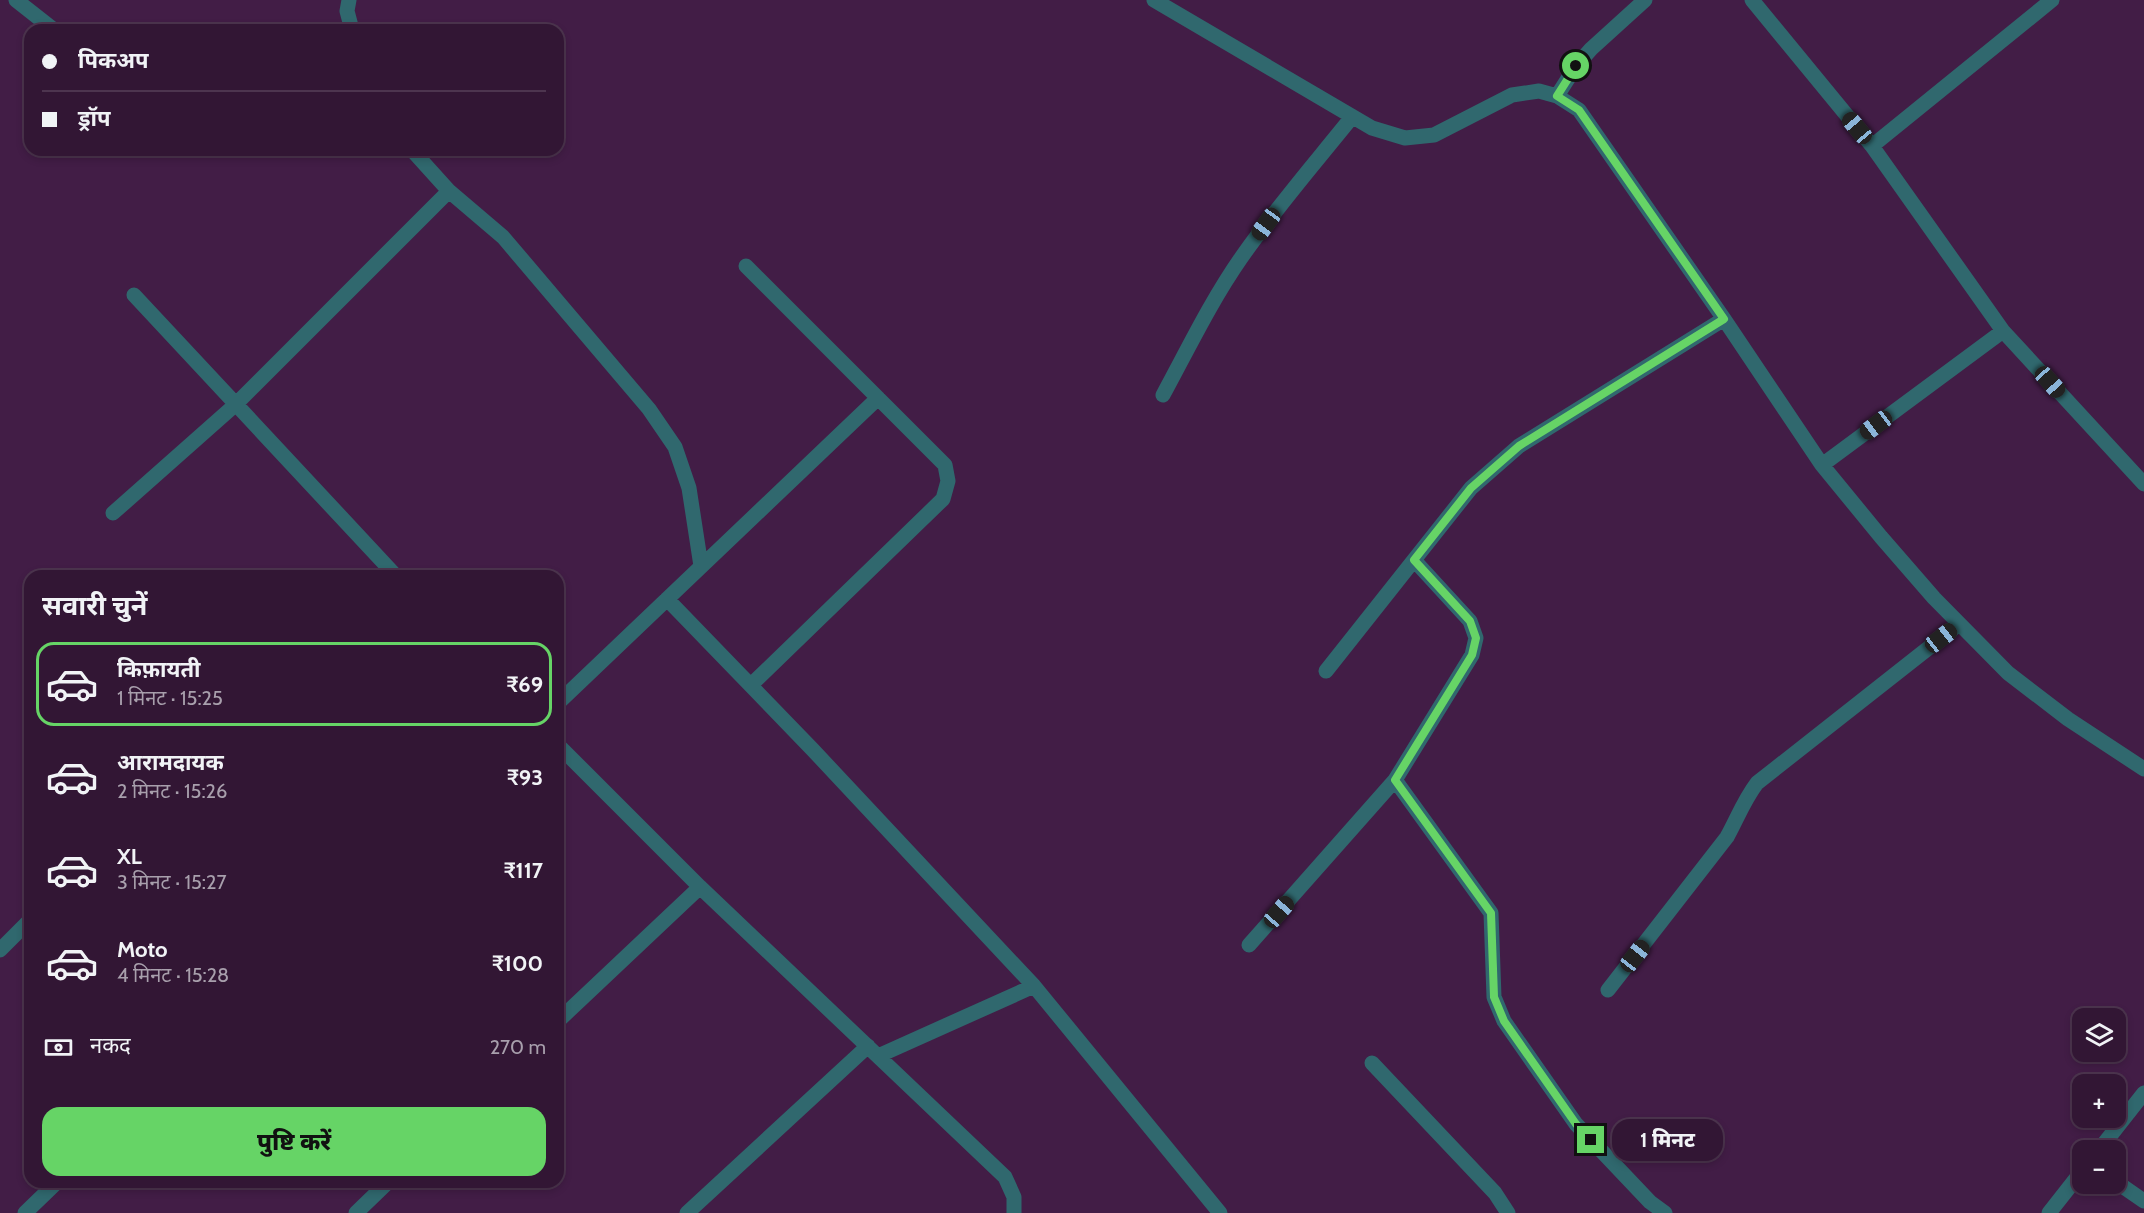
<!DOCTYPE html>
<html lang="hi">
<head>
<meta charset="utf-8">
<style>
  body { margin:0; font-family:Cabin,"Noto Sans Devanagari",sans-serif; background:#3a1f3c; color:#f1f3f6; height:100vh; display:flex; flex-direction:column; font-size:22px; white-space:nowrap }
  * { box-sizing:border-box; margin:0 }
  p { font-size:20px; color:#a89fac }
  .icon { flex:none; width:33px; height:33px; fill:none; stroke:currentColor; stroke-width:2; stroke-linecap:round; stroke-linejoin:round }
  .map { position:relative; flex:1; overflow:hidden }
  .details { position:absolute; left:24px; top:570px; width:540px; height:618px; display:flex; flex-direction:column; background:#321634; border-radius:18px; box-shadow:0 3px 9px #0003,0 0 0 2px #4d354f }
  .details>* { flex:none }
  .guide { position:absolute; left:24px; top:24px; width:540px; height:132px; border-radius:18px; box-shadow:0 3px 9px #0003,0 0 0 2px #4d354f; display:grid; align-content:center; height:132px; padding:0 18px; background:#321634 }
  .controls { position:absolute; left:2072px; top:1008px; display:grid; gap:12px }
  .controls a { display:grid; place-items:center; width:54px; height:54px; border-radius:12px; background:#321634; box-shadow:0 3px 9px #0003,0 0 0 2px #4d354f; font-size:30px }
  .end { position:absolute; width:27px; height:27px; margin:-14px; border:8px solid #66d466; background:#111; box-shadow:0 0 0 3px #111 }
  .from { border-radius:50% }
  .bubble { position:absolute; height:42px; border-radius:18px; background:#321634; box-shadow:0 3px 9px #0003,0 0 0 2px #4d354f; font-size:20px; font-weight:800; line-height:42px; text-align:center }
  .car { position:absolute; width:18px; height:36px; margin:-18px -9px; border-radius:8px; box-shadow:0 0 4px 2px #0007; background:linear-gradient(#222 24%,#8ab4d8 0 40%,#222 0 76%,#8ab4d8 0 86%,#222 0) }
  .guide b { display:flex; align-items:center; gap:21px; height:57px; font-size:22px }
  .guide b+b { border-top:2px solid #4d354f }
  .guide i { width:15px; height:15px; background:#f1f3f6 }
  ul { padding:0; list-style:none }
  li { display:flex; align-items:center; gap:18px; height:84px; margin:0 12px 9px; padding:0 6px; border:3px solid transparent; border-radius:18px }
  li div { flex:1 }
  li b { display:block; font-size:22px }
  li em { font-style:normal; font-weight:800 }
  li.active { border-color:#66d466 }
  li>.icon { width:54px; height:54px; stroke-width:1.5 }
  h2 { padding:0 18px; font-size:27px; line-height:72px }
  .pay { display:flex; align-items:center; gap:15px; height:66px; padding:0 18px; font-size:22px }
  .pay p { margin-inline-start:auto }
  .action { display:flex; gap:12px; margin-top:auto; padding:12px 18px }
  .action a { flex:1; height:69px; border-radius:18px; background:#66d466; color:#111; font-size:24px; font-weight:800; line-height:69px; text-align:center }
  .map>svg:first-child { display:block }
</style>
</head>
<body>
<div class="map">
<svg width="2144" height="1213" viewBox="0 0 2144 1213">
  <rect width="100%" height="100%" fill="#421d46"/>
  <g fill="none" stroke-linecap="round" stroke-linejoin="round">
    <!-- minor -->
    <path stroke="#30686e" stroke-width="15" d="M16 0 54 30
      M349 0 347 11 352 30
      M1154 0 1372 128 1405 138 1434 135 1512 95 1539 91 1557 96 1579 110 1724 319 1822 465 1881 537 1934 598 2008 673 2068 719 2144 769
      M1752 0 1872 146 2003 331 2144 484
      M1557 96 1576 66 1591 49 1645 0
      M1872 146 2052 0
      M412 150 449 191 503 237 649 409 675 447 689 488 701 566
      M746 266 945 465 948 481 943 499 751 685
      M134 295 396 576
      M1163 395C1188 349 1211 301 1241 258 1275 209 1315 163 1352 117
      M1822 465 2003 331
      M113 513 235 405 449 191
      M667 599 813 750 1034 986 1220 1213
      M1326 671 1471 488 1519 446 1724 319
      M558 703 878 398
      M558 745 700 887 1005 1177 1014 1197V1213
      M1395 780 1491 913 1494 997 1504 1021 1576 1124 1650 1202 1665 1213
      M1249 945 1395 780 1472 655 1476 638 1470 621 1414 560
      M0 950 30 920
      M1608 990 1727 837C1737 819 1744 800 1757 783L1959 624
      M558 1021 700 887
      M878 1056 1034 986
      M1372 1063 1495 1193 1508 1213
      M2099 1150 2144 1093
      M2115 1181 2144 1201
      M25 1213 57 1182
      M356 1213 388 1182
      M687 1213 868 1046
      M2049 1213 2082 1171"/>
  </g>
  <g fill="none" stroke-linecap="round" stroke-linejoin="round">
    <!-- route -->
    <path stroke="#66d466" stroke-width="8" d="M1576 66 1557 96 1579 110 1724 319 1519 446 1471 488 1414 560 1470 621 1476 638 1472 655 1395 780 1491 913 1494 997 1504 1021 1576 1124 1591 1140"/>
  </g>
</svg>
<div class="controls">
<a><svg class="icon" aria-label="layers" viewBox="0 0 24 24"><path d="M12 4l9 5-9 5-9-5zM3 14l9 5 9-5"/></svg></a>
<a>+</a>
<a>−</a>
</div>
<i class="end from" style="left:1576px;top:66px"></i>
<i class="end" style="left:1591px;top:1140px"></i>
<div class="bubble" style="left:1612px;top:1119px;width:111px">1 मिनट</div>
<i class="car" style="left:1857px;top:128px;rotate:320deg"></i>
<i class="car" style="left:1266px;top:224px;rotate:216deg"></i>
<i class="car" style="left:2050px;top:382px;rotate:138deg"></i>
<i class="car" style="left:1876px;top:425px;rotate:233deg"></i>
<i class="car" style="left:1941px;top:638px;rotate:52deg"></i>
<i class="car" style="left:1279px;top:912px;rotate:41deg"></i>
<i class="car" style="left:1635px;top:956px;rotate:38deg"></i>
<div class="guide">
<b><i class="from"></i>पिकअप</b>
<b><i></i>ड्रॉप</b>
</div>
<section class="details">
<h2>सवारी चुनें</h2>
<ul>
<li class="active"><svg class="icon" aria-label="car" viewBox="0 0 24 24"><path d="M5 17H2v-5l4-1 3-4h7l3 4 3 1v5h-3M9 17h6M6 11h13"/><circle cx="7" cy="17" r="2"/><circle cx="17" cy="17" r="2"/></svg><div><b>किफ़ायती</b><p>1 मिनट · 15:25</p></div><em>₹69</em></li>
<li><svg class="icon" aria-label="car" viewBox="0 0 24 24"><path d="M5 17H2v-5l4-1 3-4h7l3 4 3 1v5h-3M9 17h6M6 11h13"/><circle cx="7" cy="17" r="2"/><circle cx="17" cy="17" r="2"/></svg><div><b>आरामदायक</b><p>2 मिनट · 15:26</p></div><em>₹93</em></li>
<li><svg class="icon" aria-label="car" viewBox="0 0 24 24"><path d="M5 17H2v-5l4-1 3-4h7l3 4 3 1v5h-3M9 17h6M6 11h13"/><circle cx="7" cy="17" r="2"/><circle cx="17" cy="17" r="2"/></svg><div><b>XL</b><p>3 मिनट · 15:27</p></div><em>₹117</em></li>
<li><svg class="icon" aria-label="car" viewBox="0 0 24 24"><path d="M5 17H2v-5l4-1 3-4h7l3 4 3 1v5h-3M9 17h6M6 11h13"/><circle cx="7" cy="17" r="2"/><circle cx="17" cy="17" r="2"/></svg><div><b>Moto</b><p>4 मिनट · 15:28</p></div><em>₹100</em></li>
</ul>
<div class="pay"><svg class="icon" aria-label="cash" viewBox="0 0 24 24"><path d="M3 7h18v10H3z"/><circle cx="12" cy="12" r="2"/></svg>नकद<p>270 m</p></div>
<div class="action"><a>पुष्टि करें</a></div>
</section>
</div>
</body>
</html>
